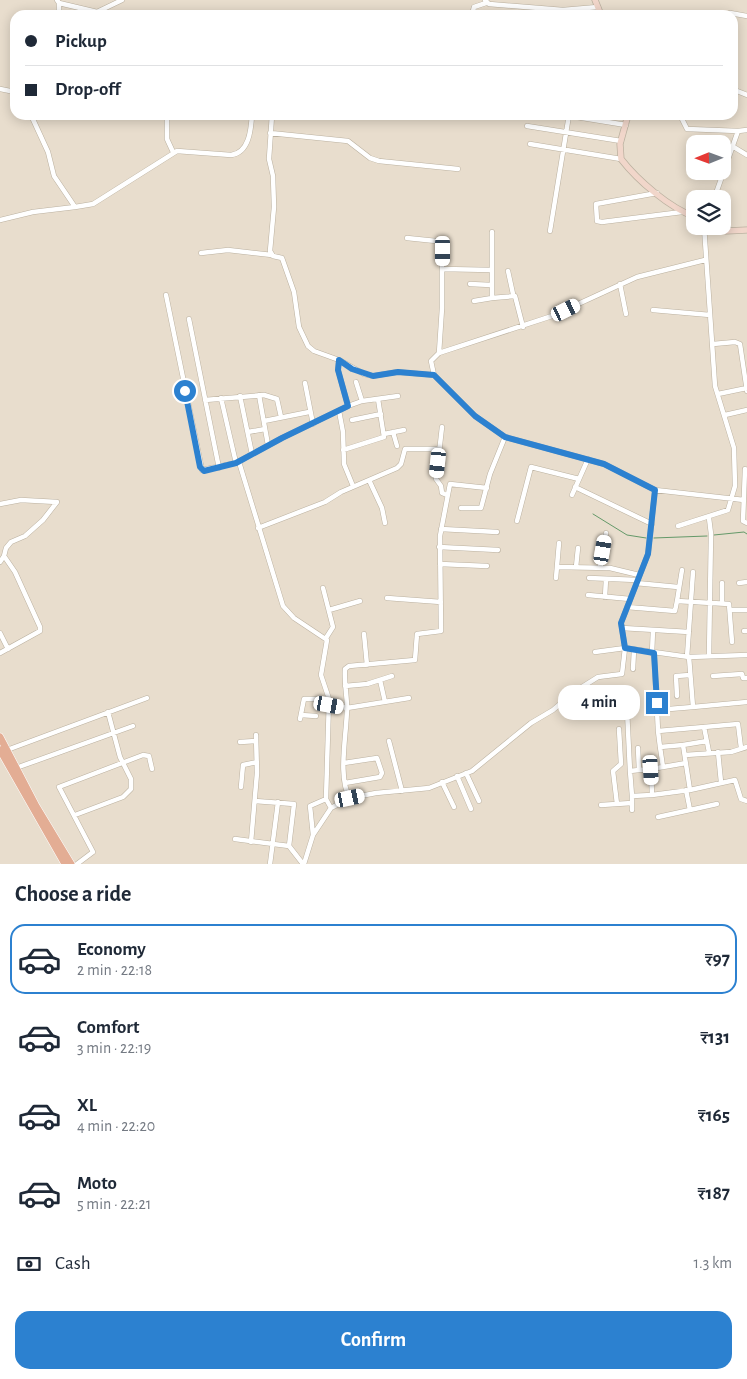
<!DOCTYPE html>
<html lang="en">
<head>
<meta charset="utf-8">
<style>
  body { margin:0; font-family:"Alegreya Sans",sans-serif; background:#f6f6f7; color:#1f2937; height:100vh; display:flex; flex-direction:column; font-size:19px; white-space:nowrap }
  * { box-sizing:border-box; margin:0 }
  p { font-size:16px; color:#747a83 }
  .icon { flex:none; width:28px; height:28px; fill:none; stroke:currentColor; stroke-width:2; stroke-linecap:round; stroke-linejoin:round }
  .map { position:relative; height:864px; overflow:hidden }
  .panel { display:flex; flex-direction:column; background:#fff; flex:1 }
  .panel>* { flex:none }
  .top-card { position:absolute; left:10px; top:10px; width:728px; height:110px; border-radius:15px; box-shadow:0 2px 12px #0003; display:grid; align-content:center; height:110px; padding:0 15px; background:#fff }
  .needle { width:32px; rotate:269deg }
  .buttons { position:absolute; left:686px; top:135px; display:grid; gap:10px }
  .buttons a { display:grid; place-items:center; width:45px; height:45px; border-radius:10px; background:#fff; box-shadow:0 2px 12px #0003; font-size:25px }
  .end { position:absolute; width:22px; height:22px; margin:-11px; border:6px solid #2c81d0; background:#fff; box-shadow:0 0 0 2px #fff }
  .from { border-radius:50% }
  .bubble { position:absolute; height:35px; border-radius:15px; background:#fff; box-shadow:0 2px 12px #0003; font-size:16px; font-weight:600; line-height:35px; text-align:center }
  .car { position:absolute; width:15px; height:30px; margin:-15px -8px; border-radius:6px; box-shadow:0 0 4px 1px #0007; background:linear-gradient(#fff 24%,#345 0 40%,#fff 0 76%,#345 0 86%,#fff 0) }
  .top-card b { display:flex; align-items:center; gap:18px; height:48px; font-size:19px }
  .top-card b+b { border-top:1px solid #e0e1e3 }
  .top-card i { width:12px; height:12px; background:#1f2937 }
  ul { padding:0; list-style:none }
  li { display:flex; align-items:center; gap:15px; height:70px; margin:0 10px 8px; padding:0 5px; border:2px solid transparent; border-radius:15px }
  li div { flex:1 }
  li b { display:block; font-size:19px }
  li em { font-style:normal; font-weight:600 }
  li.current { border-color:#2c81d0 }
  li>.icon { width:45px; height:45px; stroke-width:1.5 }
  h2 { padding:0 15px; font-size:22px; line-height:60px }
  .pay { display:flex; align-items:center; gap:12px; height:55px; padding:0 15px; font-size:19px }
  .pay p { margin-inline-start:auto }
  .cta { display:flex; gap:10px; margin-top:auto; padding:10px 15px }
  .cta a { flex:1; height:58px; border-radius:15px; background:#2c81d0; color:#fff; font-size:20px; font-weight:600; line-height:58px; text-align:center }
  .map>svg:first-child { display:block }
</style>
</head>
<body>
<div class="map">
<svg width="747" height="864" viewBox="0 0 747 864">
  <rect width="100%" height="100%" fill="#e8ddcd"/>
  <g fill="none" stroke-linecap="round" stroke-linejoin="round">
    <!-- stream -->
    <path stroke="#649969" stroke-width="1" d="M593 514 627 535 646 538
      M714 535 744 532 747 534
      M654 538 707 536"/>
    <defs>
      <path id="street" d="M57 0 59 3V15
        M485 0 489 4 563 10 598 7
        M59 3 97 12 122 0
        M730 13 747 16
        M472 15 474 7 486 3
        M0 89 15 92
        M732 89 747 95
        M31 115 48 152 54 176 75 207 93 204 177 151 231 155C249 153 251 130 252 115
        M167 115V139L173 152
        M272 115 269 159 273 176 274 207 270 251 273 256 282 258 294 292 299 327 308 346 314 351 339 360 364 374 373 376 397 372 434 375 475 416 505 437 604 464 655 490 744 500
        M564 115 626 125
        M680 115 687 129 738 131
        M527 126 621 141
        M270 133 348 141 370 158 379 161 458 169
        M530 144 621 159
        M732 146 747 155
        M657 193 596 204 597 221 602 222 682 212
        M714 199 738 131 747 130
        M0 220 33 212 75 207
        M550 231 569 115
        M492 232V298L515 296 523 327
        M407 238 436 241 442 246V308L439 353
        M201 253 228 250 272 255
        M443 269 491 270
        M508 271 513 294
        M470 284 491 285
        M620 284 626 314
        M166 295 202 470 236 463 282 438 348 406 338 370 339 360
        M474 301 492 298
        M653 310 710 315
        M189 319 219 468
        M713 344 735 342 740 344 747 391
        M434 375 431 361 439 353 552 316 637 277 705 260
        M356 382 362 401
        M305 383 313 424
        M718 394 747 388
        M259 395 268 445
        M240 396 252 454
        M221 398 236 463
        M205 400 264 395 277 399 281 417
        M348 406 362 401 398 396
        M339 411 343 432 344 464 353 486
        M725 415 747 410
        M352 420 381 414
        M264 421 309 412
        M442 427 436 479 441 486 442 493 447 495
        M248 432 265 429
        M393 432 397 446
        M384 434 404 430
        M343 450 384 437 378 399
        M239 462 283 606 294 618 327 640 321 675 329 699 326 799 331 808
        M745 469 743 521 747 523
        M369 480 382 508 385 523
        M575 487 652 524
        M572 495 588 459
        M0 504 21 500 57 502 43 520 25 536 11 542 6 548 4 556
        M461 508H481L490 474 505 437
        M517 521 531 467 579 479
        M678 526 728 510 735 486 734 448 715 386 704 226
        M258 528 325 502 341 492 397 468 401 464 405 449H439
        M441 529 497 532
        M439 547 498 550
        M0 562 4 556 15 572 40 627V631L0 653
        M440 564 487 566
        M557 567 610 568 639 575
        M576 567 578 548
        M600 567 606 533
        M556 578 559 543
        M589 578 637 580
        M636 583 678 587
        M739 583 747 582
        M323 588 333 627 326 638
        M588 595 630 599
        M605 597 606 579
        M387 598 441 602
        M677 601 682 570
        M722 603V583
        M627 607 675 611 677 601 729 604 732 642
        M329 610 360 601
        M731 610H747
        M622 628 689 632
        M744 631H747
        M0 633 8 649
        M364 634 367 665
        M595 652 625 648 621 623 648 554 655 490
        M652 653 653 630
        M654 653 657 710 693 707
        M709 656 711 534 709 518
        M687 657 693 572
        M689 657 693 707 747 702
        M633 669 634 650
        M713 676 742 674 743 678H747
        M380 680 385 702
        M345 686 367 684 392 676
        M677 696 676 676 690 675
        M329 705 347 708 409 698
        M627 710 630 771
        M657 710 658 731
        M301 715 316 716
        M300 719 304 699H329
        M389 741 402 791
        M707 741 683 745 690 790 735 780 741 799 747 801
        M240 742 256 741
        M683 745 660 747 663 767 686 763
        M660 747 658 731 704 727
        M638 748 639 770 651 769
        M7 750 147 698
        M709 752 704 727 738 724 741 748
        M718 752 721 782
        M685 755 731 752 747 747
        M344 763 377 758 382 773 380 777 345 783
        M663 767 651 769 652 795 690 790
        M16 768 133 726
        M466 773 479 801
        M457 776 471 809
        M442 782 454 807
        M241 787 243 765 257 762
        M686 790 690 810 717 804
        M632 796 630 771 639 770
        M350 798C337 778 347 733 347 708 347 695 344 682 345 669L349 666 415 660 417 634 441 631 440 536 450 484 487 488
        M255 801 294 804 289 846
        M617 804 613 771 621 764 619 729
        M601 805 632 803
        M632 810V796L652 795
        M75 815 123 797 131 789V779L120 757 108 712
        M658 817 690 810
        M313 835 310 806 326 799
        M235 839 289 846 303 864
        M251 842 257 773 256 735
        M77 864 93 852 59 787 143 755 149 756 152 769
        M270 864 278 802
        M304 864 313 835 331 808 350 798 376 793 429 788 472 771 531 723 553 710 574 692 598 677 622 674 625 648 689 657 747 655"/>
      <path id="secondary" d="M595 0 601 15
        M628 115 620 144 621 159C638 181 670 208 695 217
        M715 226 726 231 747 230"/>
      <path id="primary" d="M0 737 36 806 71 864
        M0 750 65 864"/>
    </defs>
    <!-- street casing -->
    <use href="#street" stroke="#bbb1a0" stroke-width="5.5"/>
    <!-- secondary casing -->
    <use href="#secondary" stroke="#bbb1a0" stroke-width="7"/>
    <!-- primary casing -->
    <use href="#primary" stroke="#fff" stroke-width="8"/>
    <!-- street -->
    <use href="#street" stroke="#fff" stroke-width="4.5"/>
    <!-- secondary -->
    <use href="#secondary" stroke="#f1d6ca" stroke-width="5.5"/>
    <!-- primary -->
    <use href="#primary" stroke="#e3ad94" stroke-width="7"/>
  </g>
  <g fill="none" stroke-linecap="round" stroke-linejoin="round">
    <!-- route -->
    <path stroke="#2c81d0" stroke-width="6" d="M185 391 200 467 204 471 236 463 282 438 348 406 338 370 339 360 352 369 373 376 398 372 434 375 475 416 505 437 604 464 655 490 648 554 621 623 625 648 654 653 657 703"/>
  </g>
</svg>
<div class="buttons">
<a><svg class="needle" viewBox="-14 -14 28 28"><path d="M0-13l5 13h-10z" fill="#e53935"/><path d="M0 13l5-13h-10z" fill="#747a83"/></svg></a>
<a><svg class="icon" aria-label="layers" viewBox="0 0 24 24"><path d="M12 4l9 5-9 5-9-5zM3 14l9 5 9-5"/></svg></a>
</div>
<i class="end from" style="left:185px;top:391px"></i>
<i class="end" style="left:657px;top:703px"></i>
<div class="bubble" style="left:558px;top:685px;width:82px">4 min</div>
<i class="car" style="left:443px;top:251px;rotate:180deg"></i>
<i class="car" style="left:566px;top:310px;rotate:64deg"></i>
<i class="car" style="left:438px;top:463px;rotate:186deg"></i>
<i class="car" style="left:603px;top:550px;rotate:10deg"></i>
<i class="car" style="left:329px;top:705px;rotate:100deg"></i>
<i class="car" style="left:651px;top:770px;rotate:176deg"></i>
<i class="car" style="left:350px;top:798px;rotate:78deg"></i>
<div class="top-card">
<b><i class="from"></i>Pickup</b>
<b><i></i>Drop-off</b>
</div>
</div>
<section class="panel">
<h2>Choose a ride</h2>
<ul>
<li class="current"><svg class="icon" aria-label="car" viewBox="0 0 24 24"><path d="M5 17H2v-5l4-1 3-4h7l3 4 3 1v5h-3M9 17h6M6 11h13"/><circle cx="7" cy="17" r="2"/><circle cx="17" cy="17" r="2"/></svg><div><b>Economy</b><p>2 min · 22:18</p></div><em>₹97</em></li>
<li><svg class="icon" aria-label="car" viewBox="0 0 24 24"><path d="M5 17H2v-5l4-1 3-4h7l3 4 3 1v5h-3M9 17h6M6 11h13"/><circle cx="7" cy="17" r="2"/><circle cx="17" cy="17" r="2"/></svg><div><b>Comfort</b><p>3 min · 22:19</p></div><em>₹131</em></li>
<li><svg class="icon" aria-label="car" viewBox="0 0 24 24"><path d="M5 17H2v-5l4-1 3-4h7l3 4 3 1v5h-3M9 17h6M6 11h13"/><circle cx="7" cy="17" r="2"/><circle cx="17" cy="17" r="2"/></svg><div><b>XL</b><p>4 min · 22:20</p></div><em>₹165</em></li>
<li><svg class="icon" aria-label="car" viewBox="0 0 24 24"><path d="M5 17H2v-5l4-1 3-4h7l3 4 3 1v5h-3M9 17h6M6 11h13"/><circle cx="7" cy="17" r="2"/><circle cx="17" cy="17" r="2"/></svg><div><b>Moto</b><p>5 min · 22:21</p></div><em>₹187</em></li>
</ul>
<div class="pay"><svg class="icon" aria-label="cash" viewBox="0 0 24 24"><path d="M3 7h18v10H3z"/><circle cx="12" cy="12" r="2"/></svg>Cash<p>1.3 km</p></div>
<div class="cta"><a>Confirm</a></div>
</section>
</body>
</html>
